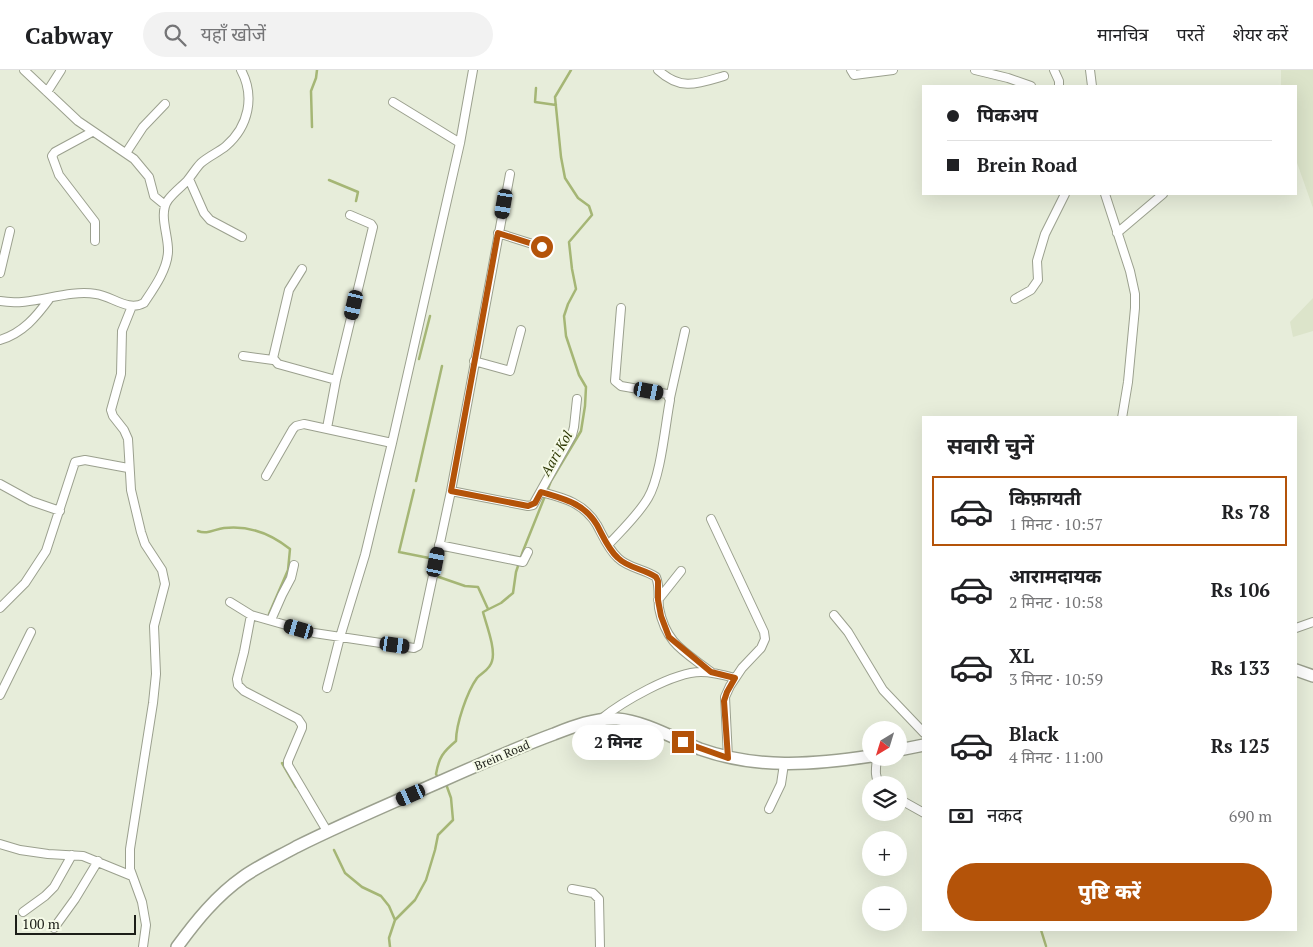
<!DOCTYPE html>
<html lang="hi">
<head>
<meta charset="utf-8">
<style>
  body { margin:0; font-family:"PT Serif","Noto Sans Devanagari",serif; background:#f2f2f2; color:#202124; height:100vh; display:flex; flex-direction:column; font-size:19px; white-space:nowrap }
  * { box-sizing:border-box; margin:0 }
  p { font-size:16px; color:#757577 }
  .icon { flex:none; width:28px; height:28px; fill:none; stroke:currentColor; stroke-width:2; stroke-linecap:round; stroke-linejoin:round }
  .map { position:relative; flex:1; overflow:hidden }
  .side { position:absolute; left:922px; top:346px; width:375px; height:515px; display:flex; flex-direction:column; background:#fff; border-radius:0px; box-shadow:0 5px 20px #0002 }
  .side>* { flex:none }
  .hud { position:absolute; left:922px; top:15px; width:375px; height:110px; border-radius:0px; box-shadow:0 5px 20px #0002; display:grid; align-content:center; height:110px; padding:0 25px; background:#fff }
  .needle { width:32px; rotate:218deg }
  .buttons { position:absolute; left:862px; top:651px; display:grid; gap:10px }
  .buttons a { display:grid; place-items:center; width:45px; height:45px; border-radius:50%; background:#fff; box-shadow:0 5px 20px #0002; font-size:25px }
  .scale { position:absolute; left:15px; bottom:12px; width:121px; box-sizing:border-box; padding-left:5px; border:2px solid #1c1e18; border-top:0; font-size:14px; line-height:18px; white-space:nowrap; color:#1c1e18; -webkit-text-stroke:4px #f5fae7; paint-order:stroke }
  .end { position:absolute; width:22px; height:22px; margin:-11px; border:6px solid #b45309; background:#fff; box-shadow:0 0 0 2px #fff }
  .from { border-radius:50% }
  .bubble { position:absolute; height:35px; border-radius:18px; background:#fff; box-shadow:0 5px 20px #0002; font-size:16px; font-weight:800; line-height:35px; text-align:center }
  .car { position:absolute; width:15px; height:30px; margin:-15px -8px; border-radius:6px; box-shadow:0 0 4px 1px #0007; background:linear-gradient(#222 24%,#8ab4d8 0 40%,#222 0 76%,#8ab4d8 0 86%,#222 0) }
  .hud b { display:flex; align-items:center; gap:18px; height:48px; font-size:19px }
  .hud b+b { border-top:1px solid #e0e0e0 }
  .hud i { width:12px; height:12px; background:#202124 }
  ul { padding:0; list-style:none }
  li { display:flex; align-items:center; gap:15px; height:70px; margin:0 10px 8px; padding:0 15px; border:2px solid transparent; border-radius:0px }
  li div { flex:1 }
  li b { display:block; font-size:19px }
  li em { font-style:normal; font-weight:800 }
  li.on { border-color:#b45309 }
  li>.icon { width:45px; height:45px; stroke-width:1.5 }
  h2 { padding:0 25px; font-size:22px; line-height:60px }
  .pay { display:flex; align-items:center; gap:12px; height:55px; padding:0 25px; font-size:19px }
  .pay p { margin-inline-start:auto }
  .action { display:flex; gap:10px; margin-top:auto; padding:10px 25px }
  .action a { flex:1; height:58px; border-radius:30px; background:#b45309; color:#fff; font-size:20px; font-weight:800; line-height:58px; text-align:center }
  header { display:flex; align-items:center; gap:30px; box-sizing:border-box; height:70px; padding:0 25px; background:#fff; border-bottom:1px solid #e0e0e0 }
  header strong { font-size:24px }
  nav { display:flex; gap:28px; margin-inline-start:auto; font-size:18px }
  .search { width:350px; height:45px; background:#f2f2f2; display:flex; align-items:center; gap:12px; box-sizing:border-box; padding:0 18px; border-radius:28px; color:#757577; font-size:19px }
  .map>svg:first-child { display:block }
</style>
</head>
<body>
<header>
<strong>Cabway</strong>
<div class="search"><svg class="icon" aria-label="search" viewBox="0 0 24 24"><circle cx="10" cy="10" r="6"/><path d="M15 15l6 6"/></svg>यहाँ खोजें</div>
<nav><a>मानचित्र</a><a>परतें</a><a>शेयर करें</a></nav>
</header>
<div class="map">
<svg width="1313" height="877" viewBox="0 0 1313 877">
  <rect width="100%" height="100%" fill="#e7edda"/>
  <!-- built -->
  <path fill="#dce4ca" d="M1281 0H1313V138L1296 90V16H1281Z
    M1313 228V261L1293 267 1290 252Z"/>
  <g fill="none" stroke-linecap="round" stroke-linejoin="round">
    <!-- stream -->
    <path stroke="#a5b675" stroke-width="2.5" d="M536 18 535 32 556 35
      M312 57 311 21 316 8 317 0
      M329 110 358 122 356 131
      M419 289 430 246
      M416 411 442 296
      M414 420 399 482 434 489
      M198 461C207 465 215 459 224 458 249 455 271 464 290 479L288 500 269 544
      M436 506 465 516 478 517 488 539
      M282 693 296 717
      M437 706 436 704C439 687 443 682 456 671 456 654 467 622 477 608 482 602 490 600 492 591 496 579 486 554 483 542L501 533 513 523 516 502 523 481 551 411 581 361 585 336 586 317 579 305 566 266 564 246 568 234 576 219 572 199 569 172 592 145 589 136 578 128 565 108 561 87 555 27 571 0
      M334 780 345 803 362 817 381 826 389 836 395 850
      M1041 860 1046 876
      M390 877 389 868 395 850 415 830 426 810 435 780 438 765 453 750 451 728 446 714"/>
    <defs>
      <path id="street" d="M24 0 78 51 134 89 149 107 154 126 165 135
        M658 0C681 21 697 14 724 6
        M851 0 854 5 893 0
        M975 0 1008 8 1031 16
        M1054 0 1059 11V16
        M1090 0 1092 16
        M47 22 61 0
        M393 32 460 73
        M92 62 55 82 52 86 59 105 95 152V171
        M126 83 143 57 165 34
        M189 109 204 143 210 150 242 167
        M1105 124 1130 201 1135 224V238L1128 312 1122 348
        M498 163 542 177
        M1117 163 1163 124
        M302 199 289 220 273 288 278 294 336 310
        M0 203 10 161
        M1015 229 1031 220 1038 210 1037 191 1045 164 1065 124
        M0 231C32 237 64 219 96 224 112 226 128 242 144 233 154 218 167 200 168 182 169 166 158 144 168 130 173 123 181 117 187 111 192 105 196 98 201 93 209 86 219 82 226 76 249 56 255 26 241 0
        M132 236 122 261 121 304 111 340 113 346 124 360 128 369 131 420 141 462 145 474 162 500 165 514 154 556 156 604 153 633 130 779V799L142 832 146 855 143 877
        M0 270C23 263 36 247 50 228
        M243 286 273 290
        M474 291 510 301 521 260
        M670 328 685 261
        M327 358 336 310 373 157 371 154 350 145
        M266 406 293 359 296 356 304 354 392 373
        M0 414 31 431 60 441
        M451 421 528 436 533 435 572 365 574 357 577 329
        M541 422C564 428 584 433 597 455 603 466 608 479 618 488 628 498 644 499 656 507 660 516 658 528 659 538 666 574 684 581 711 602
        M711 449 764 562 765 569 761 578 742 598 730 616 725 627 728 688
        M439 475 523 492 528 482
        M608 475C622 460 638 445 648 428 661 406 665 356 670 330L667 324 621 316 615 311 621 238
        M658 530 681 501
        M230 532 251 545 314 563 414 578 418 576 451 421 510 104
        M0 538 25 513 46 481 75 392 85 390 128 398
        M251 545 244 582 237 609 238 615 244 621 298 649 302 655V658L288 691V695L327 761
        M834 545 848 562 883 620 924 663
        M271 550 282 525 291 508 294 495
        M1296 558 1313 552
        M327 618 340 567 365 485 392 373 460 73 473 0
        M0 625 31 562
        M601 649C622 632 673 602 701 602 713 602 724 605 735 608
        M877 688C876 698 874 706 880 715
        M899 729 924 743
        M769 739 781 714 784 694
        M0 774 20 780 48 784 83 786 132 806
        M572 819 593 823 599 829 600 877
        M23 842 45 826 54 817 72 785
        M54 858 75 829 98 791"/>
      <path id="secondary" d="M1296 600 1313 606
        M899 680 924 675
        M177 877C196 851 216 826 243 807 260 795 278 787 296 777 344 753 394 732 444 710 480 694 516 678 554 664 574 656 595 648 617 649 644 651 675 669 700 679 756 699 813 695 871 686"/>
    </defs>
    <!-- street casing -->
    <use href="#street" stroke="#9ba08e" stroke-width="10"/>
    <!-- secondary casing -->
    <use href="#secondary" stroke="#9ba08e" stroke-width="14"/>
    <!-- street -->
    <use href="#street" stroke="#fff" stroke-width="8"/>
    <!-- secondary -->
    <use href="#secondary" stroke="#fff" stroke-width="11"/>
  </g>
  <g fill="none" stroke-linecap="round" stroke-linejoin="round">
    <!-- route -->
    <path stroke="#b45309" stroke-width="6" d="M542 177 498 163 451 421 528 436 535 433 541 422C564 429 584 433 597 455 603 466 608 479 618 488 628 498 644 499 656 507L658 511V530L661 546 669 567 711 602 735 608 727 622 724 631 728 688 683 672"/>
  </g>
  <g text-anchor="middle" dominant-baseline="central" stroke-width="4" stroke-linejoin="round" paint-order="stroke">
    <!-- street labels -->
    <g font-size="12" fill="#1c1e18" stroke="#f5fae7">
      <text transform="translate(502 685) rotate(-23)">Brein Road</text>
    </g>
    <!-- water labels -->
    <g font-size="14" font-style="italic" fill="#2f3906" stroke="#f5fae7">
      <text transform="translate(556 383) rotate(-60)">Aari Kol</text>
    </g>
  </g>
</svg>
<div class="buttons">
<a><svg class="needle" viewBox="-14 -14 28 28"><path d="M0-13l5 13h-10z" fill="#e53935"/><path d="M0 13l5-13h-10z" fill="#757577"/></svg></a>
<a><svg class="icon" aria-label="layers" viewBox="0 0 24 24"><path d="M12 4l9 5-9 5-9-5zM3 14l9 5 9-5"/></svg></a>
<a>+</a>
<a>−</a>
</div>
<div class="scale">100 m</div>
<i class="end from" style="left:542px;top:177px"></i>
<i class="end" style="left:683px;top:672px"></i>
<div class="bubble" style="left:572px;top:655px;width:92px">2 मिनट</div>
<i class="car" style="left:504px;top:134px;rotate:190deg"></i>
<i class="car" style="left:354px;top:235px;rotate:193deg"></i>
<i class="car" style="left:649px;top:321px;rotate:101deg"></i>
<i class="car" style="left:436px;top:492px;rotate:11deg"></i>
<i class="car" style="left:299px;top:559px;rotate:286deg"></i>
<i class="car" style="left:395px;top:575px;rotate:98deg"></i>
<i class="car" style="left:411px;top:725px;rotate:246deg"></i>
<div class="hud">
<b><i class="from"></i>पिकअप</b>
<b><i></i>Brein Road</b>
</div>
<section class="side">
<h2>सवारी चुनें</h2>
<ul>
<li class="on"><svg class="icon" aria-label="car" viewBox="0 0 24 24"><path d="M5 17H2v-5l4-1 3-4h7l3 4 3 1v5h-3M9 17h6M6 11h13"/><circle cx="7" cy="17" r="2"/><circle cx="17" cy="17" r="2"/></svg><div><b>किफ़ायती</b><p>1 मिनट · 10:57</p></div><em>Rs 78</em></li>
<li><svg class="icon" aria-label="car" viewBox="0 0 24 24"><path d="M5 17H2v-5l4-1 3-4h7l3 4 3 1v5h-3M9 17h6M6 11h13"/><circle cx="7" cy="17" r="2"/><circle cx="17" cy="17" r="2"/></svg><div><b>आरामदायक</b><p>2 मिनट · 10:58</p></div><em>Rs 106</em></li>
<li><svg class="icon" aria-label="car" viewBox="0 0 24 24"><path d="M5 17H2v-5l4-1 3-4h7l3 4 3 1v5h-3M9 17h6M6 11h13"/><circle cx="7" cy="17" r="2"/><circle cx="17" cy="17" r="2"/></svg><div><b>XL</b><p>3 मिनट · 10:59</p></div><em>Rs 133</em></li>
<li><svg class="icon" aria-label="car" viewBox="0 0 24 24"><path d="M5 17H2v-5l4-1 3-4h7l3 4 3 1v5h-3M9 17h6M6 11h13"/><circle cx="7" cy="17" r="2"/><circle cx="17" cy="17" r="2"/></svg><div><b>Black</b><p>4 मिनट · 11:00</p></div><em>Rs 125</em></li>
</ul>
<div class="pay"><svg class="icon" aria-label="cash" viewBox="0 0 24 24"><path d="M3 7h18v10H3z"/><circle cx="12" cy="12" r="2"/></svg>नकद<p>690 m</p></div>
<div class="action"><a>पुष्टि करें</a></div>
</section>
</div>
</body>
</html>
